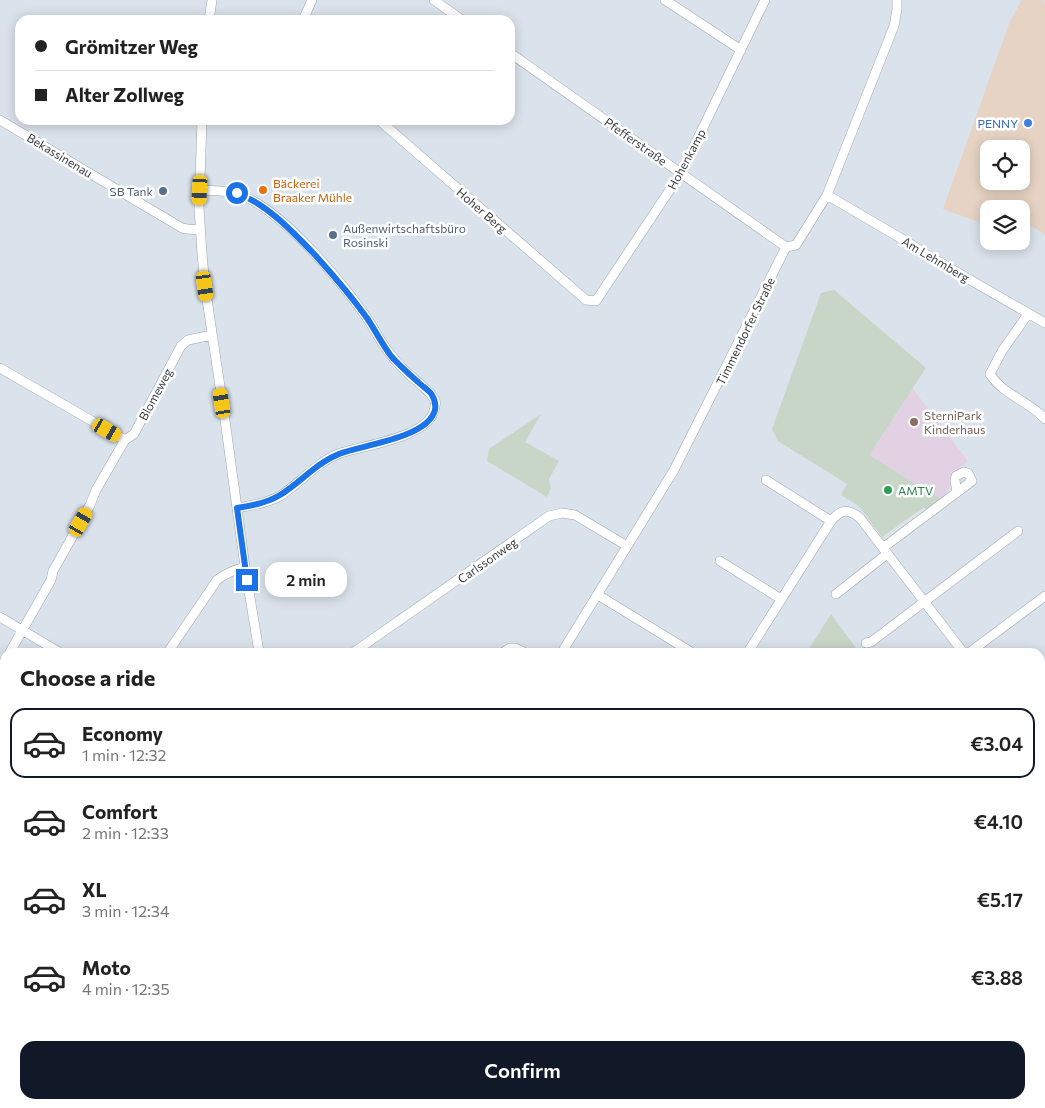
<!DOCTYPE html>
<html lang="en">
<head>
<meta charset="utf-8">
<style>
  body { margin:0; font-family:Commissioner,sans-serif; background:#f2f2f2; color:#222; height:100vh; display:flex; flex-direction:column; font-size:19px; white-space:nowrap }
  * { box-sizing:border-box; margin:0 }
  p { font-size:16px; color:#767676 }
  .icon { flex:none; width:28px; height:28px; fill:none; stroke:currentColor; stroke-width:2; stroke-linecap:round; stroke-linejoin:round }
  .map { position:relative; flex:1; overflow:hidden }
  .panel { position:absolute; left:0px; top:648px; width:1045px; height:461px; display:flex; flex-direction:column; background:#fff; border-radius:15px 15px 0 0; box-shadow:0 2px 12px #0003 }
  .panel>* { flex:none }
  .top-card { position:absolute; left:15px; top:15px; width:500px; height:110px; border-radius:15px; box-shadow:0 2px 12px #0003; display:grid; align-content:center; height:110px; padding:0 20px; background:#fff }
  .tools { position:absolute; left:980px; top:140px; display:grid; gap:10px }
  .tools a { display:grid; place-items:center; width:50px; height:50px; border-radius:10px; background:#fff; box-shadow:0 2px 12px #0003; font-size:25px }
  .end { position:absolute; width:22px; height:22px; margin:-11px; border:6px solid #1a73e8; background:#fff; box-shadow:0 0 0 2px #fff }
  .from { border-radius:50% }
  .bubble { position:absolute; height:35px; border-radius:15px; background:#fff; box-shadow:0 2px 12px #0003; font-size:16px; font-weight:600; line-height:35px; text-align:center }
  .car { position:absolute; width:15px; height:30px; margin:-15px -8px; border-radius:6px; box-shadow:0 0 4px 1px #0007; background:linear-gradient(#f5c518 24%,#345 0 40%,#f5c518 0 76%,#345 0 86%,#f5c518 0) }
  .top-card b { display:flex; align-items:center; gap:18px; height:48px; font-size:19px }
  .top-card b+b { border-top:1px solid #e0e0e0 }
  .top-card i { width:12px; height:12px; background:#222 }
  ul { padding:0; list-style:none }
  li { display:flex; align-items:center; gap:15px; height:70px; margin:0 10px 8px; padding:0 10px; border:2px solid transparent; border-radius:15px }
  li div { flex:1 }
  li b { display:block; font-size:19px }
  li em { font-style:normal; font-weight:600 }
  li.current { border-color:#111827 }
  li>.icon { width:45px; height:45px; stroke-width:1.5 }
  h2 { padding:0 20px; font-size:22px; line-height:60px }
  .action { display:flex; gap:10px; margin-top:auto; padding:10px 20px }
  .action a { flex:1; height:58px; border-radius:15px; background:#111827; color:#fff; font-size:20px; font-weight:600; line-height:58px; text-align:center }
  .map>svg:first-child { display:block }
</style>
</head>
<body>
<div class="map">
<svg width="1045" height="1108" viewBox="0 0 1045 1108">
  <rect width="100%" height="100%" fill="#dae2eb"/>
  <!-- commercial -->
  <path fill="#e6d3c3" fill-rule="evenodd" d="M1022 0H1043L1045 4V234L1021 220V209H1002L993 204 992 209H989V218L987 225 943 209 1010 21ZM989 149H1021V181H989Z
    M1045 693V753L1040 761V697Z"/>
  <!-- education -->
  <path fill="#e2d1e2" d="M912 388 968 461 952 474 950 487 942 500 869 455Z"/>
  <!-- green -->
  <path fill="#c7d6c6" d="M834 290 926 368 869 455 942 500 927 511 924 507 882 537 859 506 841 495 847 484 778 441 772 429 821 293Z
    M541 414 525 442 559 461 549 479 551 488 547 497 487 461 489 449Z
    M831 614 859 652H807Z
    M484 1104H661L668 1108H486Z"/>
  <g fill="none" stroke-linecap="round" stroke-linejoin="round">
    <defs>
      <path id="minor" d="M434 0 462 20
        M665 0 741 50
        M209 20 212 0
        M303 20 312 0
        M510 53 786 247
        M0 120 182 228 187 229 200 230
        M202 120 199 208 202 254 205 286 225 420 245 567 259 652
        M379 120 586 300 596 301 681 173 765 0
        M200 190C213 191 226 190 238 194 281 208 341 281 367 318 376 331 382 345 392 356 400 366 409 375 419 383 423 387 429 391 432 396 435 399 436 403 435 406 433 438 362 445 338 454 316 463 300 483 280 496 267 503 251 506 237 508
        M827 195 909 243 922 252 1045 323
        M786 247 796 245 827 195 894 26 897 9V0
        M1028 314 1002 351 990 374C1003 395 1029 401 1045 419
        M0 368 125 440
        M766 480 831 521
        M884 547 972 481 968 473 964 472 956 476 955 481 957 492
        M720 561 781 599
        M836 594 887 554
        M598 595 691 652
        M0 617 59 652
        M866 643 871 642 1018 531
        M10 652 51 580 53 571 90 505 96 490 125 440 134 434 181 346 188 340 212 335
        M168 652 217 580C226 573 233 570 245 567
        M354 652 549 516 562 513 575 515 627 546
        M504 652 510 648H515L524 652
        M562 652 674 470 786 247
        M748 652 831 521C841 509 848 508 860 518L963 652
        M970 652 1045 596
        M0 669 5 661
        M1040 684 1045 681
        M0 879 5 882
        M0 954 5 944
        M1040 1019 1045 1022
        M1040 1089 1045 1082
        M132 1104V1108
        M745 1104 751 1108
        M381 1107 387 1104
        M1027 1108 1030 1104"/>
      <path id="major" d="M1040 784 1045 776
        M832 1108 835 1104"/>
    </defs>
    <!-- minor casing -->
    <use href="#minor" stroke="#9ea5ae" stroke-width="10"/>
    <!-- major casing -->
    <use href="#major" stroke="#9ea5ae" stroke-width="11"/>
    <!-- minor -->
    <use href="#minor" stroke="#fff" stroke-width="9"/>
    <!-- major -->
    <use href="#major" stroke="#fff" stroke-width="10"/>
  </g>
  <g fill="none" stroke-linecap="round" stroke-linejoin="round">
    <!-- route -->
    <path stroke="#1a73e8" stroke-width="6" d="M237 193C268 205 293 232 316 256 334 276 351 296 367 318 375 330 382 344 391 356 399 365 409 374 418 382 423 387 429 390 432 395 435 400 436 404 435 410 428 438 362 445 339 454 316 463 300 483 280 495 267 503 251 506 237 508L247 580"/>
  </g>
  <!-- markers -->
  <circle fill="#3f7fe0" stroke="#fff" stroke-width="2" cx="1028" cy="123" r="5"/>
  <circle fill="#e8710a" stroke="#fff" stroke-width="2" cx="263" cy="190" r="5"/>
  <g fill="#5c6f8a" stroke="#fff" stroke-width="2">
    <circle cx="163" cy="191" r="5"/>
    <circle cx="333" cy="235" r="5"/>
  </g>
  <circle fill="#8d6e63" stroke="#fff" stroke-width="2" cx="914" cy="422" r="5"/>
  <circle fill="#2e9e5b" stroke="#fff" stroke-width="2" cx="888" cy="490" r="5"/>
  <g text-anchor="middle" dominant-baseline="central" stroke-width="5" stroke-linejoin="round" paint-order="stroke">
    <!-- shop labels -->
    <g font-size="12" fill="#366cbe" stroke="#fff" text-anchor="end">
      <text x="1018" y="123">PENNY</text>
    </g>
    <!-- street labels -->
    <g font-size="12" fill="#393c40" stroke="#fff">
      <text transform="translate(636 141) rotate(35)">Pfefferstraße</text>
      <text transform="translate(60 155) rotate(31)">Bekassinenau</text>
      <text transform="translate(686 159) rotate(-62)">Hohenkamp</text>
      <text transform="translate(482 210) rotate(41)">Hoher Berg</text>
      <text transform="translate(936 259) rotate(31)">Am Lehmberg</text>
      <text transform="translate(745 331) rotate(-64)">Timmendorfer Straße</text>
      <text transform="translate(155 394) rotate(-62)">Blomeweg</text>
      <text transform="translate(487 560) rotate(-35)">Carlssonweg</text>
    </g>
    <!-- food labels -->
    <g font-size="12" fill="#c56008" stroke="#fff" text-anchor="start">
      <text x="273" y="183">Bäckerei<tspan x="273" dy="14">Braaker Mühle</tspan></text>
    </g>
    <!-- service labels -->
    <g font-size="12" fill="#4e5e75" stroke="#fff" text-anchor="end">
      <text x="153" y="191">SB Tank</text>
      <text x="343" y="228" text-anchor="start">Außenwirtschaftsbüro<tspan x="343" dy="14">Rosinski</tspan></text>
    </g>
    <!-- education labels -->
    <g font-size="12" fill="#785e54" stroke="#fff" text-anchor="start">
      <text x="924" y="415">SterniPark<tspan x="924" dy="14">Kinderhaus</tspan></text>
    </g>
    <!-- leisure labels -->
    <g font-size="12" fill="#27864d" stroke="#fff" text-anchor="start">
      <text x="898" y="490">AMTV</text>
    </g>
  </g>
</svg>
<div class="tools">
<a><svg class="icon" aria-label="locate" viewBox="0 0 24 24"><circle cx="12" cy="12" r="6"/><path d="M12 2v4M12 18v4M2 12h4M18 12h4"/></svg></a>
<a><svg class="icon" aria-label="layers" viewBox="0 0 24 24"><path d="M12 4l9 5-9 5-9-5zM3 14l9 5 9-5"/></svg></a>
</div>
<i class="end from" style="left:237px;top:193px"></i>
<i class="end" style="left:247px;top:580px"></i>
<div class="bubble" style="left:265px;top:562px;width:82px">2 min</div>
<i class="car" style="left:200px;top:190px;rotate:183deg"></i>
<i class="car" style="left:205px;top:286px;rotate:172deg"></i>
<i class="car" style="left:222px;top:403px;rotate:351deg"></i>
<i class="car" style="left:107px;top:430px;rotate:120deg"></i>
<i class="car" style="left:81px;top:522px;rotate:30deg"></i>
<div class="top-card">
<b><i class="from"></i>Grömitzer Weg</b>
<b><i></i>Alter Zollweg</b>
</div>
<section class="panel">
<h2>Choose a ride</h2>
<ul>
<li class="current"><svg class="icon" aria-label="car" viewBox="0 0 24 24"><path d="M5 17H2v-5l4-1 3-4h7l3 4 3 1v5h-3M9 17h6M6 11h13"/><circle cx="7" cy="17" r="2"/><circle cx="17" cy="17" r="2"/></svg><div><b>Economy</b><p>1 min · 12:32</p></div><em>€3.04</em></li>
<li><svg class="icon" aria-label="car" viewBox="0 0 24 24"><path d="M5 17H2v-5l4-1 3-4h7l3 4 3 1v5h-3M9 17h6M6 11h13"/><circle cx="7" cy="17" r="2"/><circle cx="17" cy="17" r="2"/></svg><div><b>Comfort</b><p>2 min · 12:33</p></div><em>€4.10</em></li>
<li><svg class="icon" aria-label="car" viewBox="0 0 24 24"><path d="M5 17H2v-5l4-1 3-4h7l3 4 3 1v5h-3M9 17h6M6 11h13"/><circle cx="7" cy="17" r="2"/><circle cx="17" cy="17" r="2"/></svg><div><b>XL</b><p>3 min · 12:34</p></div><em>€5.17</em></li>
<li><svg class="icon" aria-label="car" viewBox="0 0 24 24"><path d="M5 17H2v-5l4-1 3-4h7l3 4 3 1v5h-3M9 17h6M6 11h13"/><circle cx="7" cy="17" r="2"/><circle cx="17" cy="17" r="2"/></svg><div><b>Moto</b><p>4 min · 12:35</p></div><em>€3.88</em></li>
</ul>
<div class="action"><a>Confirm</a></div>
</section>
</div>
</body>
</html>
